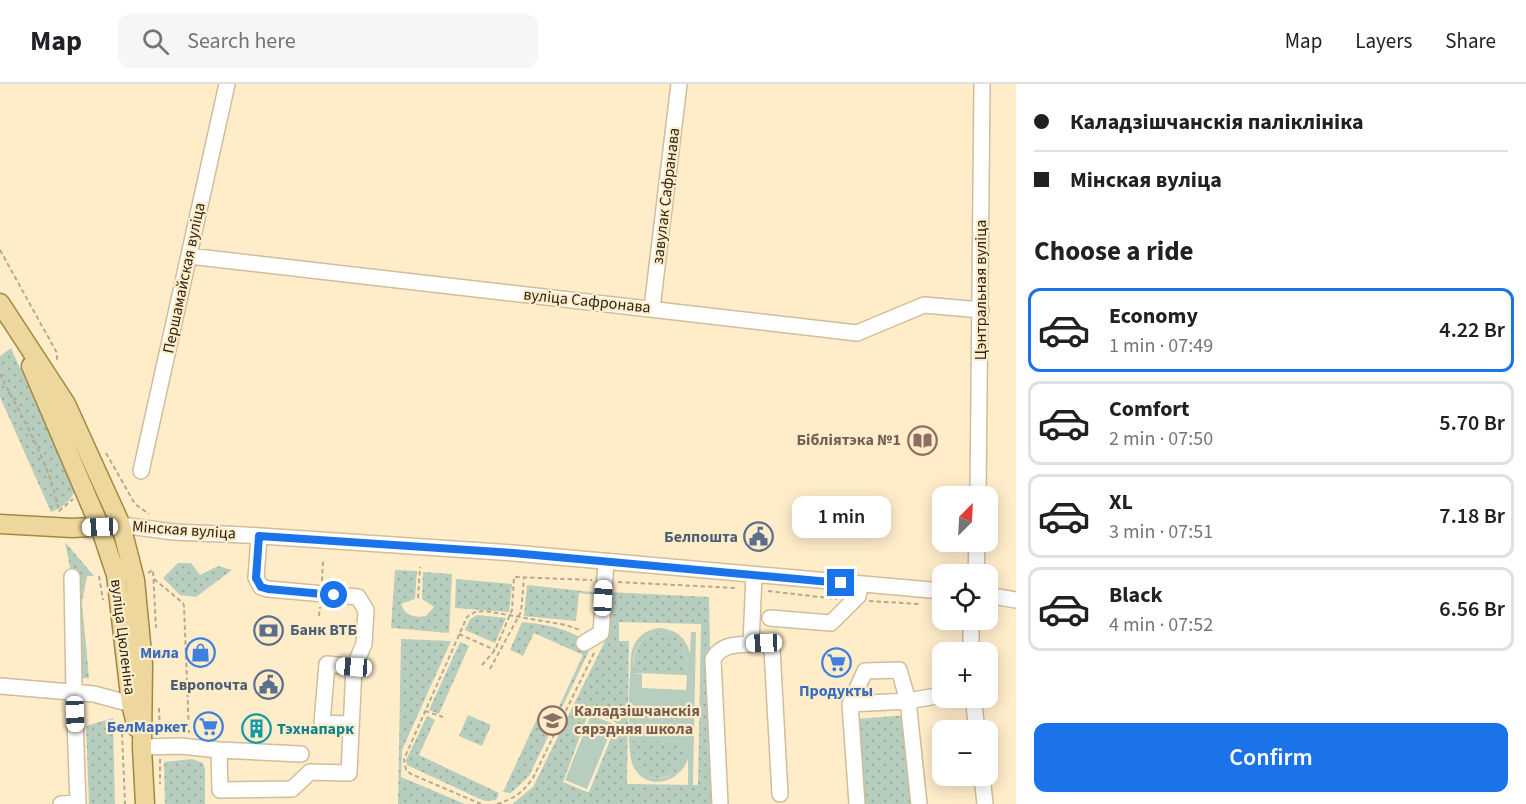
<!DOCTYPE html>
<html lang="en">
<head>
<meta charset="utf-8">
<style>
  body { margin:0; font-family:"Source Sans 3",sans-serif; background:#f6f6f6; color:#202124; height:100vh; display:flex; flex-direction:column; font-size:22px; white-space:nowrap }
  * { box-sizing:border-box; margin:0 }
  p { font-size:20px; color:#757577 }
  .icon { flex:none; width:33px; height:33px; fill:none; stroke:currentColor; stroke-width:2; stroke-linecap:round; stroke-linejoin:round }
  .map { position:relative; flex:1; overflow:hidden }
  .panel { display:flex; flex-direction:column; background:#fff; width:510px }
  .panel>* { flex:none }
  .top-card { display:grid; align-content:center; height:132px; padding:0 18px; background:#fff }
  .needle { width:39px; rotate:24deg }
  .controls { position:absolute; left:932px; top:402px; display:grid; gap:12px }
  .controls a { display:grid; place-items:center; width:66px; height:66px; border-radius:12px; background:#fff; box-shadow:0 3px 15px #0003; font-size:30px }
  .end { position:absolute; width:27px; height:27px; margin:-14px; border:8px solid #1a73e8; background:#fff; box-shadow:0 0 0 3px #fff }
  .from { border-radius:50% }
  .bubble { position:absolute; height:42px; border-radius:12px; background:#fff; box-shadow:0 3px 15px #0003; font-size:20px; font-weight:600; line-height:42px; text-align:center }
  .car { position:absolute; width:18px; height:36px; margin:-18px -9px; border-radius:8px; box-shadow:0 0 4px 2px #0007; background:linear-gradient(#fff 24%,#345 0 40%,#fff 0 76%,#345 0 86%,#fff 0) }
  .top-card b { display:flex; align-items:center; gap:21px; height:57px; font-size:22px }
  .top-card b+b { border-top:2px solid #e0e0e0 }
  .top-card i { width:15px; height:15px; background:#202124 }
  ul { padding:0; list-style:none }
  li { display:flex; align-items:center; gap:18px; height:84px; margin:0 12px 9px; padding:0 6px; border:3px solid #e0e0e0; border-radius:12px }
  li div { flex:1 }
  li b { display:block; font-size:22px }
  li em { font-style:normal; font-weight:600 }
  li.selected { border-color:#1a73e8 }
  li>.icon { width:54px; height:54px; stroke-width:1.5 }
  h2 { padding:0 18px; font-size:27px; line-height:72px }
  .button { display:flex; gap:12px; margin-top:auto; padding:12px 18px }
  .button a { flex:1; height:69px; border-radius:12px; background:#1a73e8; color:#fff; font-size:24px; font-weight:600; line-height:69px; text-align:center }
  header { display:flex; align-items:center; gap:36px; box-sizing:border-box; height:84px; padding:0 30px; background:#fff; border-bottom:2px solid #e0e0e0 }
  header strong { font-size:28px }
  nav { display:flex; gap:33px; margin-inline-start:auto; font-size:21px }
  .search { width:420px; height:54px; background:#f6f6f6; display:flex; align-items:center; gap:15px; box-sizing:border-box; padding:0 21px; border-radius:12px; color:#757577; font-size:22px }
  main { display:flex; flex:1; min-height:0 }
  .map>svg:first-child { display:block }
</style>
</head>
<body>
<header>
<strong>Map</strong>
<div class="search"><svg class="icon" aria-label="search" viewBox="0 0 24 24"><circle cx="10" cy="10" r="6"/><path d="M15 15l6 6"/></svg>Search here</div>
<nav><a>Map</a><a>Layers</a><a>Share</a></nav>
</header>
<main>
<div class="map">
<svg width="1016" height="720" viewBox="0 0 1016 720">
  <defs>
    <pattern id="grass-dots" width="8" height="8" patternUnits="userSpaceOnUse" patternTransform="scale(1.5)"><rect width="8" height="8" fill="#b7cdbd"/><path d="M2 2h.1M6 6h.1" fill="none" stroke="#9eb0a2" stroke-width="1.8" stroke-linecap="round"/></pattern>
  </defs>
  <rect width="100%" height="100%" fill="#ffedca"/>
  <!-- grass -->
  <path fill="url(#grass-dots)" fill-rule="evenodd" d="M11 264 75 406C70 418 63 423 51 428L0 313V272Z
    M65 458 94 492H87L82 519 89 594 74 595 72 493Z
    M178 479H191L200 491 218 482 232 486 196 513 180 511 163 494Z
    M395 486 417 487 415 515 401 520C405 532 414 534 426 532L434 523 422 515 423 488 452 490 449 549 391 544Z
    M456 495 512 500 509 528 455 524Z
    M527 501 601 509 597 540 593 539 596 511 579 509 576 537 524 532Z
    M608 508 709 513 713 720H512L533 703 606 555ZM619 538 701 540 698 701 627 700 629 557H619ZM589 628 617 639 589 708H587L563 698Z
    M477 531 506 534 495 559 465 546 470 535Z
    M522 538C545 540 573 545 590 561L589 567 529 692 511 709 503 708 542 624 556 629 583 571 534 549 523 572 510 566Z
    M654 549C685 547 687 567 687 591L633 589C634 571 635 556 654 549Z
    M401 555 451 557 402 666 401 693 465 720H398Z
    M460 558 469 562 439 630 429 626Z
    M468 631 491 641 482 662 459 652Z
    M907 631 913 720H863L857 635Z
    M427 632 435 636 419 671 499 709 496 716 486 717 480 715 407 681 406 676Z
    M113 634 115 720H89L86 642Z
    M632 656 685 658C685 666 686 674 682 681 672 698 644 698 635 680 632 672 632 664 632 656Z
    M192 675 203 679 205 685V720H165L164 678Z"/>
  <!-- garden -->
  <path fill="#b7cdbd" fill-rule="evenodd" d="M661 544C677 546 686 554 690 569L691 548H696L693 701H688V675C680 698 648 708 634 684 625 670 630 592 631 571 634 555 644 545 661 544ZM654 549C691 546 688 579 686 606L642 604V590L633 589C633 571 635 556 654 549ZM632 657 685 658C687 706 632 707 632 657Z
    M591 631 614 640 587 705 565 696Z"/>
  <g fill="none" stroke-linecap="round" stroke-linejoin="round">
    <defs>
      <path id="minor" d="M189 172 857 249 924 221 981 226
        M652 224 679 0
        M141 387 227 0
        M978 412 982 0
        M121 441 174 448 245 451 513 469 942 507
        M259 452 256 494 261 503 268 505 358 513 366 526 364 560 354 583 327 580 322 639 350 640
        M976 490 977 458
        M754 491 751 560 764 559 772 565 780 710
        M72 493 74 608 78 720
        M987 511 1016 516
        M770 534 831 539 858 512 861 500
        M971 536V568
        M584 559 601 549 606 478
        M0 602 94 610 131 620
        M973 614 977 646
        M850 620 908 617 919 720
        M142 663 180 662 219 666 220 706 292 705 310 688 349 689 354 583
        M219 666 301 670
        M982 692 985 720
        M61 720 78 719
        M720 720 713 575C722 560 735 561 751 560
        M857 720 850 620 865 587 899 586 908 617 942 611"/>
      <path id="major" d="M0 219 66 320 121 441 135 496 143 580 142 663 145 720
        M31 282 100 443 116 491 131 620 137 644
        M0 440 72 444 109 442"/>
    </defs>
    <!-- minor casing -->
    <use href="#minor" stroke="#cfbd9c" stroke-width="18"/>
    <!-- major casing -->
    <use href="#major" stroke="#a28843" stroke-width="21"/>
    <!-- path -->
    <path stroke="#b7a98d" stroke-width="2" stroke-dasharray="4.5 3" stroke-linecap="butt" d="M0 166 57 269V278
      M0 290C22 334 50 379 59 428
      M106 369 135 420 149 430
      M59 427 73 415
      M148 489 153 486 156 544
      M99 492 103 516
      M154 495 183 519 184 522 189 649
      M322 497 323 476
      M618 498 735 504
      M768 507 837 515
      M418 514 420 483
      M869 517 920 520
      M319 532 320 523
      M459 550 495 566
      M482 581 495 566 512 526 514 493 592 496
      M490 585 521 528 524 494
      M159 624 160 649
      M425 627 443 633
      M122 649 125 720
      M160 675V700
      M481 720 411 690 406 686 404 675 467 533 475 528 485 527 566 541 580 546
      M497 720C514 715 523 708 533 694L594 569"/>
    <!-- minor -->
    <use href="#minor" stroke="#fff" stroke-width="15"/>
    <!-- major -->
    <use href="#major" stroke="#edd79c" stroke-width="18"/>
  </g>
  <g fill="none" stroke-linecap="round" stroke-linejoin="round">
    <!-- route -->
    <path stroke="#1a73e8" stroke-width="8" d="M334 511 268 505 261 503 256 494 259 452 513 469 841 499"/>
  </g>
  <!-- icons -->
  <defs>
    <symbol id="library-ring" viewBox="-11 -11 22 22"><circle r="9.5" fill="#ffedca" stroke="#8d6e63" stroke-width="1.5"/><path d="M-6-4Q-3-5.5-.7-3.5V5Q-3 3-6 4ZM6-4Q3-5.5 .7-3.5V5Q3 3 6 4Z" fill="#8d6e63"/></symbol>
    <symbol id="civic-ring" viewBox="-11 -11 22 22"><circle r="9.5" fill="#ffedca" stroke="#5c6f8a" stroke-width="1.5"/><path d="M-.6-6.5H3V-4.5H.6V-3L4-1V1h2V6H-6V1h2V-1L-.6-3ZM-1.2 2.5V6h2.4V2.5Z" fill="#5c6f8a"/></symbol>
    <symbol id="bank-ring" viewBox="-11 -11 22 22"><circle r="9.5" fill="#ffedca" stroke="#5c6f8a" stroke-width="1.5"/><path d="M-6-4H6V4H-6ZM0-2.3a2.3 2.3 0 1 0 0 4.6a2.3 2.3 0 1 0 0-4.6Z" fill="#5c6f8a"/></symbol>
    <symbol id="shop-ring" viewBox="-11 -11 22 22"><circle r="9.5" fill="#ffedca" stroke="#3f7fe0" stroke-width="1.5"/><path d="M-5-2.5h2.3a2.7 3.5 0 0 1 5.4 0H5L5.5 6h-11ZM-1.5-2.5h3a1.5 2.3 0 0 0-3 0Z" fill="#3f7fe0"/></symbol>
    <symbol id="supermarket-ring" viewBox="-11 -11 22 22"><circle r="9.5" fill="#ffedca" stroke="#3f7fe0" stroke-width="1.5"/><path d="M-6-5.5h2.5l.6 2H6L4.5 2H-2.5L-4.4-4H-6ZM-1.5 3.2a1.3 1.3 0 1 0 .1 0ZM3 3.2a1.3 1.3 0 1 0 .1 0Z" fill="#3f7fe0"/></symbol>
    <symbol id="school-ring" viewBox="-11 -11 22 22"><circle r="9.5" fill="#ffedca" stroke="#8d6e63" stroke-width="1.5"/><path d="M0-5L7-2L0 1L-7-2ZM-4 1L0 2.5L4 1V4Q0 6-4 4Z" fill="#8d6e63"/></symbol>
    <symbol id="building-ring" viewBox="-11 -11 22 22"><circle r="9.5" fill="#ffedca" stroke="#0f9aa8" stroke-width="1.5"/><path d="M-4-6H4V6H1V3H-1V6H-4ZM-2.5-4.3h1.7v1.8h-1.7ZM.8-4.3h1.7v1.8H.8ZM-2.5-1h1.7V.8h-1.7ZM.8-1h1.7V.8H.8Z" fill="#0f9aa8"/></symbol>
  </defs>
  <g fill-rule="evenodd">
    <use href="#library-ring" x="906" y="340" width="33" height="33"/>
    <use href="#civic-ring" x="742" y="436" width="33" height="33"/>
    <use href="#bank-ring" x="252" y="530" width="33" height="33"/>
    <use href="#shop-ring" x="184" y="552" width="33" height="33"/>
    <use href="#supermarket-ring" x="820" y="562" width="33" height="33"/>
    <use href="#civic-ring" x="252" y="584" width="33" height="33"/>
    <use href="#school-ring" x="536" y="620" width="33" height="33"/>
    <use href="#supermarket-ring" x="192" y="626" width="33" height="33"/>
    <use href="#building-ring" x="240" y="628" width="33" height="33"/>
  </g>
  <g text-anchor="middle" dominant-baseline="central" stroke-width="4.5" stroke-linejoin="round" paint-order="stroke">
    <!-- street labels -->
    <g font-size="16" fill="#2c2619" stroke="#ffedca">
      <text transform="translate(666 112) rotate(-83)">завулак Сафранава</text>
      <text transform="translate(184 194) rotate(-78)">Першамайская вуліца</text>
      <text transform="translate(981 206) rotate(-90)">Цэнтральная вуліца</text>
      <text transform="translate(587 217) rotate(6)">вуліца Сафронава</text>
      <text transform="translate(184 446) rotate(4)">Мінская вуліца</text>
      <text transform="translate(123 553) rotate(83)">вуліца Цюленіна</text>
    </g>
    <!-- education labels -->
    <g font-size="16" font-weight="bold" fill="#785e54" stroke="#ffedca" text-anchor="end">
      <text x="901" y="356">Бібліятэка №1</text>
      <text x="574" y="627" text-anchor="start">Каладзішчанскія<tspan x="574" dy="18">сярэдняя школа</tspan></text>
    </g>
    <!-- service labels -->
    <g font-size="16" font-weight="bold" fill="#4e5e75" stroke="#ffedca" text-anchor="end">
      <text x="738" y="453">Белпошта</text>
      <text x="290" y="546" text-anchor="start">Банк ВТБ</text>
      <text x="248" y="601">Европочта</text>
    </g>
    <!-- shop labels -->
    <g font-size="16" font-weight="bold" fill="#366cbe" stroke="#ffedca" text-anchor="end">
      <text x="179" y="569">Мила</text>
      <text x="836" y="607" text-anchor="middle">Продукты</text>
      <text x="188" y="643">БелМаркет</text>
    </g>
    <!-- culture labels -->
    <g font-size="16" font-weight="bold" fill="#0d838f" stroke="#ffedca" text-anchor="start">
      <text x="277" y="645">Тэхнапарк</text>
    </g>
  </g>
</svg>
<div class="controls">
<a><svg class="needle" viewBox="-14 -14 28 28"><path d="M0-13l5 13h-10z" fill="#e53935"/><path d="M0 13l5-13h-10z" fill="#757577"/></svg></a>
<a><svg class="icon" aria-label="locate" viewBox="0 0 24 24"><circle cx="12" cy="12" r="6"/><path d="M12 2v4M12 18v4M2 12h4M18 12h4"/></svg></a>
<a>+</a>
<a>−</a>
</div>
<i class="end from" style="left:334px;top:511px"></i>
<i class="end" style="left:841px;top:499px"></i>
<div class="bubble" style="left:792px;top:412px;width:99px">1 min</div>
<i class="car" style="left:100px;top:443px;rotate:268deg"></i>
<i class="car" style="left:603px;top:514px;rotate:3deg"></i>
<i class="car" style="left:764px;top:559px;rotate:268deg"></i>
<i class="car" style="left:354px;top:583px;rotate:274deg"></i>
<i class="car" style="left:75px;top:630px;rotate:178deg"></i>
</div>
<section class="panel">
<div class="top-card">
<b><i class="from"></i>Каладзішчанскія паліклініка</b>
<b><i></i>Мінская вуліца</b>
</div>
<h2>Choose a ride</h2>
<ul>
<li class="selected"><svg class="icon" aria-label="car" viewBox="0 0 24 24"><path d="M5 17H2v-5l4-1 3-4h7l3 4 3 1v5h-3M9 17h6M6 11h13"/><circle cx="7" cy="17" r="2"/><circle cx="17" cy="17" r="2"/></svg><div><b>Economy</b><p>1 min · 07:49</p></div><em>4.22 Br</em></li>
<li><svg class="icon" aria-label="car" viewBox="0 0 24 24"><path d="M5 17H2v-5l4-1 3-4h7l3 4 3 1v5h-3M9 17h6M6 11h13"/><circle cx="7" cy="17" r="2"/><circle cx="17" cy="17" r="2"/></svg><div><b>Comfort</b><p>2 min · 07:50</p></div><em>5.70 Br</em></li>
<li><svg class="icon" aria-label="car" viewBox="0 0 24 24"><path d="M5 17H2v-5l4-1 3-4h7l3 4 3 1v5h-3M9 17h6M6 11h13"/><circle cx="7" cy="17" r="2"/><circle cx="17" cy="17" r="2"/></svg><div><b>XL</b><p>3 min · 07:51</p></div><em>7.18 Br</em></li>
<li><svg class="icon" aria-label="car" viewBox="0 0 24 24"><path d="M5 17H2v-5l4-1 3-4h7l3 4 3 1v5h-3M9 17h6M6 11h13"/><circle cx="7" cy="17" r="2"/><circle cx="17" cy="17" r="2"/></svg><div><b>Black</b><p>4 min · 07:52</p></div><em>6.56 Br</em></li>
</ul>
<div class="button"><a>Confirm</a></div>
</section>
</main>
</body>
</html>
